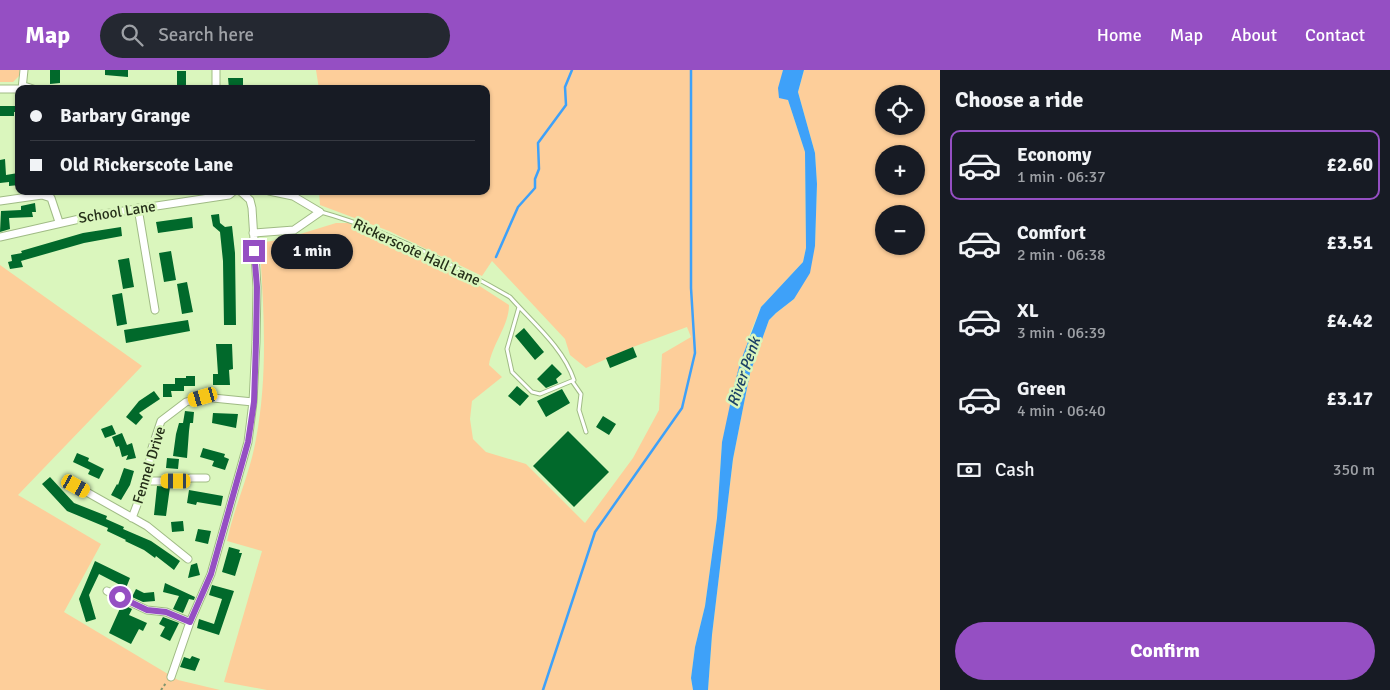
<!DOCTYPE html>
<html lang="en">
<head>
<meta charset="utf-8">
<style>
  body { margin:0; font-family:Signika,sans-serif; background:#242831; color:#f1f3f6; height:100vh; display:flex; flex-direction:column; font-size:19px; white-space:nowrap }
  * { box-sizing:border-box; margin:0 }
  p { font-size:16px; color:#9ea1a6 }
  .icon { flex:none; width:28px; height:28px; fill:none; stroke:currentColor; stroke-width:2; stroke-linecap:round; stroke-linejoin:round }
  .map { position:relative; flex:1; overflow:hidden }
  .sheet { display:flex; flex-direction:column; background:#171b24; width:450px }
  .sheet>* { flex:none }
  .top-card { position:absolute; left:15px; top:15px; width:475px; height:110px; border-radius:10px; box-shadow:0 1px 4px #0004; display:grid; align-content:center; height:110px; padding:0 15px; background:#171b24 }
  .buttons { position:absolute; left:875px; top:15px; display:grid; gap:10px }
  .buttons a { display:grid; place-items:center; width:50px; height:50px; border-radius:50%; background:#171b24; box-shadow:0 1px 4px #0004; font-size:25px }
  .end { position:absolute; width:22px; height:22px; margin:-11px; border:6px solid #954fc3; background:#fff; box-shadow:0 0 0 2px #fff }
  .from { border-radius:50% }
  .bubble { position:absolute; height:35px; border-radius:18px; background:#171b24; box-shadow:0 1px 4px #0004; font-size:16px; font-weight:800; line-height:35px; text-align:center }
  .car { position:absolute; width:15px; height:30px; margin:-15px -8px; border-radius:6px; box-shadow:0 0 4px 1px #0007; background:linear-gradient(#f5c518 24%,#345 0 40%,#f5c518 0 76%,#345 0 86%,#f5c518 0) }
  .top-card b { display:flex; align-items:center; gap:18px; height:48px; font-size:19px }
  .top-card b+b { border-top:1px solid #363941 }
  .top-card i { width:12px; height:12px; background:#f1f3f6 }
  ul { padding:0; list-style:none }
  li { display:flex; align-items:center; gap:15px; height:70px; margin:0 10px 8px; padding:0 5px; border:2px solid transparent; border-radius:10px }
  li div { flex:1 }
  li b { display:block; font-size:19px }
  li em { font-style:normal; font-weight:800 }
  li.current { border-color:#954fc3 }
  li>.icon { width:45px; height:45px; stroke-width:1.5 }
  h2 { padding:0 15px; font-size:22px; line-height:60px }
  .pay { display:flex; align-items:center; gap:12px; height:55px; padding:0 15px; font-size:19px }
  .pay p { margin-inline-start:auto }
  .primary-button { display:flex; gap:10px; margin-top:auto; padding:10px 15px }
  .primary-button a { flex:1; height:58px; border-radius:30px; background:#954fc3; color:#fff; font-size:20px; font-weight:800; line-height:58px; text-align:center }
  header { display:flex; align-items:center; gap:30px; box-sizing:border-box; height:70px; padding:0 25px; background:#954fc3; color:#fff }
  header strong { font-size:24px }
  nav { display:flex; gap:28px; margin-inline-start:auto; font-size:18px }
  .search { width:350px; height:45px; background:#242831; display:flex; align-items:center; gap:12px; box-sizing:border-box; padding:0 18px; border-radius:28px; color:#9ea1a6; font-size:19px }
  main { display:flex; flex:1; min-height:0 }
  .map>svg:first-child { display:block }
</style>
</head>
<body>
<header>
<strong>Map</strong>
<div class="search"><svg class="icon" aria-label="search" viewBox="0 0 24 24"><circle cx="10" cy="10" r="6"/><path d="M15 15l6 6"/></svg>Search here</div>
<nav><a>Home</a><a>Map</a><a>About</a><a>Contact</a></nav>
</header>
<main>
<div class="map">
<svg width="940" height="620" viewBox="0 0 940 620">
  <rect width="100%" height="100%" fill="#daf6bd"/>
  <!-- green -->
  <path fill="#fdce9a" fill-rule="evenodd" d="M0 0H20V5L13 12H0Z
    M316 0H783L782 5 788 30 805 82 806 178 803 192 761 237 749 266 722 372 717 448 705 536 695 577 691 608 693 620H267L224 612 262 481 227 471C234 437 250 404 256 369 268 306 264 242 260 179L265 172 284 169 336 153H348L479 213 478 215 509 235C509 256 492 274 489 295L502 307 472 331 470 349 473 369 486 382 526 394 585 453 633 388 659 340 662 284 691 267 687 257 633 277 586 298 570 285 565 269 492 191 482 206 389 161 320 135 319 121H486V19H319Z
    M804 0H940V620H708L712 565 733 389 750 303 769 250 776 243 794 229 815 176 817 114 815 83 798 22ZM884 24H916V56H884ZM884 84H916V116H884ZM884 144H916V176H884Z
    M0 195 142 296 18 425 101 474 64 542 178 610 220 620H0Z"/>
  <!-- water -->
  <path fill="#3ea1f9" d="M783 0H804L798 22 815 83 817 114 815 176 810 203 794 229 776 243 769 250 750 303 733 389 712 565 708 620H693L691 608 695 577 705 536 717 448 722 372 734 316 740 293 761 237 803 192 806 178 805 82 788 30 779 28 778 18Z"/>
  <g fill="none" stroke-linecap="round" stroke-linejoin="round">
    <!-- stream -->
    <path stroke="#3ea1f9" stroke-width="2.5" d="M496 187 518 137 535 118V109L539 99 538 73 566 35 565 17 572 0
      M543 620 595 462 682 338 695 283 691 218V0"/>
  </g>
  <!-- building -->
  <path fill="#01692b" d="M50 0H60V13L50 14Z
    M105 0H128V7L105 5Z
    M177 1H186V19H177Z
    M228 8H243V18L229 19Z
    M0 36H19V42H14V46H0Z
    M5 89 6 105 18 103 19 115 9 116V112L0 113V90Z
    M35 133 36 142H32L33 147 9 148 10 159 0 162 1 141 21 140V136Z
    M219 144 220 153 225 157 232 156 235 183 236 255H224L223 191 220 162 213 156 211 145Z
    M192 147 193 158 158 163 156 152Z
    M121 157 122 166 84 173 21 191 23 197 10 199 8 192 12 191 11 185 22 183 21 181 83 163Z
    M171 181 176 210 164 212 159 183Z
    M129 188 134 217 123 219 118 190Z
    M187 212 193 242 182 244 177 214Z
    M122 223 127 254 117 256 112 225Z
    M188 250 190 261 126 273 124 260Z
    M524 258 544 282 535 290 515 266Z
    M216 274H232L233 299 229 300 230 315H213V304H218Z
    M633 277 637 287 610 298 606 288Z
    M552 294 562 304 556 309 558 313 546 318 537 309Z
    M186 306H195V316H184V321H171L172 327H163V314H175V308H186Z
    M517 316 529 326 520 336 508 326Z
    M562 319 570 333 546 347 537 331Z
    M154 321 160 329 139 343 143 347 136 355 126 347 139 331Z
    M185 341 194 342 193 353H190L189 361 187 388 173 386 176 364 179 353H183Z
    M213 343 238 344 236 358 212 353Z
    M603 346 616 354 609 365 596 357Z
    M112 355 116 364 105 368 101 359Z
    M568 361 609 402 574 437 533 396Z
    M122 363 127 375 132 373 136 388 126 390 128 385 122 387 119 376 116 377 112 367Z
    M203 378 225 384 224 387 229 389 225 400 212 396 214 391 200 387Z
    M77 383 89 388 88 391 104 399 99 409 88 404 90 400 73 392Z
    M167 388 179 389 178 399 166 398Z
    M124 398 134 401 130 415 121 430 111 425 117 414 118 415Z
    M50 407 74 433 107 446 106 449 124 457 123 459 151 471 180 491 174 500 156 486 155 488 144 480 125 471 126 470 107 461 108 458 67 441 42 414Z
    M157 416 170 417 166 446 154 445Z
    M189 420 223 426 221 436 197 432 196 435 187 433Z
    M183 451 184 461 172 462 171 452Z
    M198 459 211 461 208 474 195 471Z
    M229 477 240 480 239 483H242L235 506 222 502Z
    M95 491 130 508 126 518 99 504 89 525 96 549 86 552 79 529Z
    M197 493 200 505 188 508 191 495Z
    M165 513 195 527 194 530 189 529 183 543 173 539 179 526 163 522Z
    M212 515 234 521 219 565 197 558 199 549 214 554 222 529 209 525Z
    M136 519 144 523 154 522 155 531 143 532 132 527Z
    M122 534 132 539 129 545 147 553 143 561 139 559 131 574 109 563Z
    M163 547 179 553 170 571 160 566 165 557 159 554Z
    M192 586 200 589 195 601 180 597 184 587 190 589Z"/>
  <g fill="none" stroke-linecap="round" stroke-linejoin="round">
    <defs>
      <path id="service" d="M321 142C386 160 451 193 510 227 532 252 563 277 574 310L540 324 532 322 512 302 507 279 519 237
        M572 311 581 324 579 340 586 362"/>
      <path id="minor" d="M216 0V19
        M24 16 33 19
        M0 19H19
        M19 19H22L24 0
        M0 131 42 125 51 128 59 152
        M138 138 155 240
        M253 163 294 160 320 142 293 126 269 121
        M0 167 97 145 229 125 234 121
        M146 411H176L191 408H206
        M76 416 147 456 188 489
        M132 448 146 411 152 378 161 351 186 332 203 327 253 332
        M107 521 147 540 166 542 190 552
        M171 607 190 552 211 504 248 372 253 332 256 272 257 217 252 138 250 130 240 121"/>
    </defs>
    <!-- service casing -->
    <use href="#service" stroke="#a0bb85" stroke-width="5"/>
    <!-- minor casing -->
    <use href="#minor" stroke="#a0bb85" stroke-width="9"/>
    <!-- path -->
    <path stroke="#82956d" stroke-width="2" stroke-dasharray="2.5 2.5" stroke-linecap="butt" d="M161 620 166 613"/>
    <!-- service -->
    <use href="#service" stroke="#fff" stroke-width="3"/>
    <!-- minor -->
    <use href="#minor" stroke="#fff" stroke-width="7"/>
  </g>
  <g fill="none" stroke-linecap="round" stroke-linejoin="round">
    <!-- route -->
    <path stroke="#954fc3" stroke-width="6" d="M120 527 147 540 166 542 190 552 211 504 248 372 254 332 256 272 257 217 254 181"/>
  </g>
  <g text-anchor="middle" dominant-baseline="central" stroke-width="5" stroke-linejoin="round" paint-order="stroke">
    <!-- street labels -->
    <g font-size="15" fill="#252f19" stroke="#daf6bd">
      <text transform="translate(117 142) rotate(-9)">School Lane</text>
      <text transform="translate(417 182) rotate(25)">Rickerscote Hall Lane</text>
      <text transform="translate(149 395) rotate(-73)">Fennel Drive</text>
    </g>
    <!-- water labels -->
    <g font-size="16" font-style="italic" fill="#1c4266" stroke="#daf6bd">
      <text transform="translate(744 302) rotate(-71)">River Penk</text>
    </g>
  </g>
</svg>
<div class="buttons">
<a><svg class="icon" aria-label="locate" viewBox="0 0 24 24"><circle cx="12" cy="12" r="6"/><path d="M12 2v4M12 18v4M2 12h4M18 12h4"/></svg></a>
<a>+</a>
<a>−</a>
</div>
<i class="end from" style="left:120px;top:527px"></i>
<i class="end" style="left:254px;top:181px"></i>
<div class="bubble" style="left:271px;top:164px;width:82px">1 min</div>
<i class="car" style="left:203px;top:327px;rotate:254deg"></i>
<i class="car" style="left:176px;top:411px;rotate:270deg"></i>
<i class="car" style="left:76px;top:416px;rotate:119deg"></i>
<div class="top-card">
<b><i class="from"></i>Barbary Grange</b>
<b><i></i>Old Rickerscote Lane</b>
</div>
</div>
<section class="sheet">
<h2>Choose a ride</h2>
<ul>
<li class="current"><svg class="icon" aria-label="car" viewBox="0 0 24 24"><path d="M5 17H2v-5l4-1 3-4h7l3 4 3 1v5h-3M9 17h6M6 11h13"/><circle cx="7" cy="17" r="2"/><circle cx="17" cy="17" r="2"/></svg><div><b>Economy</b><p>1 min · 06:37</p></div><em>£2.60</em></li>
<li><svg class="icon" aria-label="car" viewBox="0 0 24 24"><path d="M5 17H2v-5l4-1 3-4h7l3 4 3 1v5h-3M9 17h6M6 11h13"/><circle cx="7" cy="17" r="2"/><circle cx="17" cy="17" r="2"/></svg><div><b>Comfort</b><p>2 min · 06:38</p></div><em>£3.51</em></li>
<li><svg class="icon" aria-label="car" viewBox="0 0 24 24"><path d="M5 17H2v-5l4-1 3-4h7l3 4 3 1v5h-3M9 17h6M6 11h13"/><circle cx="7" cy="17" r="2"/><circle cx="17" cy="17" r="2"/></svg><div><b>XL</b><p>3 min · 06:39</p></div><em>£4.42</em></li>
<li><svg class="icon" aria-label="car" viewBox="0 0 24 24"><path d="M5 17H2v-5l4-1 3-4h7l3 4 3 1v5h-3M9 17h6M6 11h13"/><circle cx="7" cy="17" r="2"/><circle cx="17" cy="17" r="2"/></svg><div><b>Green</b><p>4 min · 06:40</p></div><em>£3.17</em></li>
</ul>
<div class="pay"><svg class="icon" aria-label="cash" viewBox="0 0 24 24"><path d="M3 7h18v10H3z"/><circle cx="12" cy="12" r="2"/></svg>Cash<p>350 m</p></div>
<div class="primary-button"><a>Confirm</a></div>
</section>
</main>
</body>
</html>
